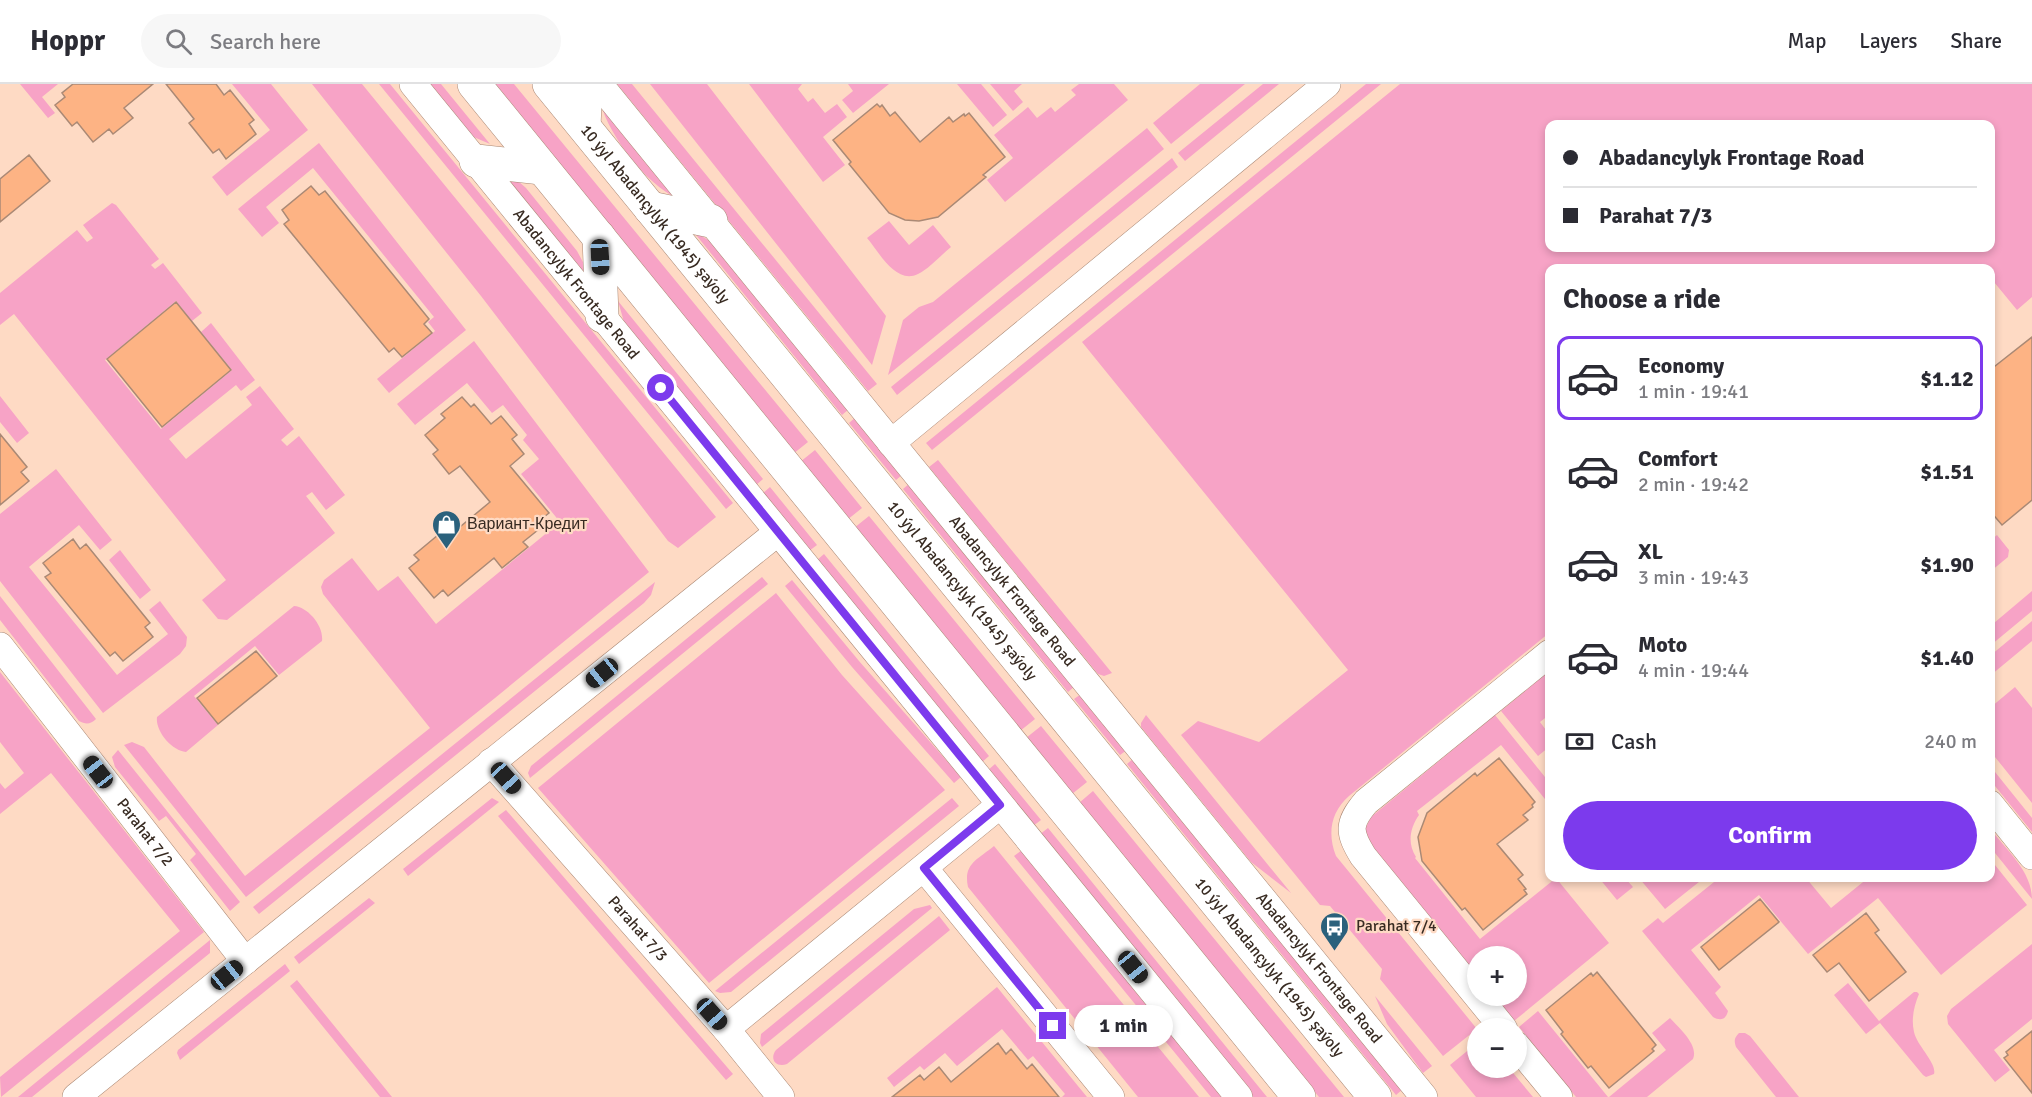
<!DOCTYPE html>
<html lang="en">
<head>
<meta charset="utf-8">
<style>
  body { margin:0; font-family:Signika,sans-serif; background:#f7f7f7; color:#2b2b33; height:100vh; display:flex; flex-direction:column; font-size:22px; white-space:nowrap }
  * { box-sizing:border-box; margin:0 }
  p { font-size:20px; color:#7c7c81 }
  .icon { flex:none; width:33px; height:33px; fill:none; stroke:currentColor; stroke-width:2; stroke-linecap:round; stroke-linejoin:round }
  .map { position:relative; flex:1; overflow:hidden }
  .details { position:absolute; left:1545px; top:180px; width:450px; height:618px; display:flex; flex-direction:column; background:#fff; border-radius:12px; box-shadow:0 3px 9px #0003 }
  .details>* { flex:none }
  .banner { position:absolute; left:1545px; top:36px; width:450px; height:132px; border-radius:12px; box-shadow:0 3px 9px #0003; display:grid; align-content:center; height:132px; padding:0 18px; background:#fff }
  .buttons { position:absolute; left:1467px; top:862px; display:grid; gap:12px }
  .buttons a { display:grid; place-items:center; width:60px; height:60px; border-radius:50%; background:#fff; box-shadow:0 3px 9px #0003; font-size:30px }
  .end { position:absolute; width:27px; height:27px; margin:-14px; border:8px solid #7c3aed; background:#fff; box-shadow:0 0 0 3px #fff }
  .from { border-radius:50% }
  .bubble { position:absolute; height:42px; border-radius:21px; background:#fff; box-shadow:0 3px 9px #0003; font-size:20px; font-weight:800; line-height:42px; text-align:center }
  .car { position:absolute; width:18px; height:36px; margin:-18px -9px; border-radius:8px; box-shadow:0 0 4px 2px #0007; background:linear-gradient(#222 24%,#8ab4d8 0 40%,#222 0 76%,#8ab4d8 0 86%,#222 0) }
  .banner b { display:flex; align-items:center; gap:21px; height:57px; font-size:22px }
  .banner b+b { border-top:2px solid #e1e1e2 }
  .banner i { width:15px; height:15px; background:#2b2b33 }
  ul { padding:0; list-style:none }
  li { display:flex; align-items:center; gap:18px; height:84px; margin:0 12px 9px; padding:0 6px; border:3px solid transparent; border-radius:12px }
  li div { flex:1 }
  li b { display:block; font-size:22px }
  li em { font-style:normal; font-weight:800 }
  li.current { border-color:#7c3aed }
  li>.icon { width:54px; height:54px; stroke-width:1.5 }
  h2 { padding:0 18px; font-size:27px; line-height:72px }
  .pay { display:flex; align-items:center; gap:15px; height:66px; padding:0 18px; font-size:22px }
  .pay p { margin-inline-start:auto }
  .action { display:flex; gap:12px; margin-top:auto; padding:12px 18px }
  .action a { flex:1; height:69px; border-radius:36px; background:#7c3aed; color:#fff; font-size:24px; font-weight:800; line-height:69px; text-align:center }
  header { display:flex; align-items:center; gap:36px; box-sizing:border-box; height:84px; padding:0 30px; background:#fff; border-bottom:2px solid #e1e1e2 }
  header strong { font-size:28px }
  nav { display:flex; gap:33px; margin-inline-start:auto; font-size:21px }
  .search { width:420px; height:54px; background:#f7f7f7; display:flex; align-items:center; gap:15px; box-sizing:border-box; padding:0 21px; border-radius:33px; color:#7c7c81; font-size:22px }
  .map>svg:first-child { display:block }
</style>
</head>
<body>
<header>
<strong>Hoppr</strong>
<div class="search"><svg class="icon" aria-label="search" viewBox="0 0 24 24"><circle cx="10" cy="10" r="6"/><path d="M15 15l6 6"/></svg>Search here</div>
<nav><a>Map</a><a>Layers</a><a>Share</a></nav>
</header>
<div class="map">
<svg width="2032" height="1013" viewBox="0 0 2032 1013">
  <rect width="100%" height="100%" fill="#fedac4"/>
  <!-- green -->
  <path fill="#f7a3c6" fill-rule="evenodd" d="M20 0H58L42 13 55 29 48 34Z
    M232 0H271L308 46 227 112 212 93 270 46Z
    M312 0H362L716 433 678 464 668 457 481 212Z
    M379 0H390L733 419 726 425Z
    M428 0H441L490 60 469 51Z
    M495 0H514L808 358 793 370Z
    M617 0H632L877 300 868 307Z
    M650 0H707L886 232 872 281Z
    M749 0H802L798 5 808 18 813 14 825 29 837 20 847 33 823 53 845 81 823 98Z
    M848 0H889L853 29 842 16 853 7Z
    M957 0H981L1007 31 993 43Z
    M990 0H1022L1014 7 1023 18 1013 27Z
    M1079 0H1114L1128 16 1005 118 987 96 1013 74 994 51 1028 23 1037 34 1051 23 1055 28 1076 11 1071 6Z
    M1200 0H1245L1171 60 1153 39Z
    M1263 0H1279L1185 77 1178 69Z
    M1366 0H1381L932 366 926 359Z
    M1400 0H2032V213L2017 226 1994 198 1991 200 1990 184H1550L1549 549 1349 712C1331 728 1327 749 1336 772L1477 945 1443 972 1380 895 1382 885 1330 822 1320 821 1181 651 1198 637 1259 658 1348 586 1082 258ZM1550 40H1990V164H1550Z
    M601 20 677 114C647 101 609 52 601 20Z
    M1147 44 1164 65 888 291 903 236 919 223 933 218Z
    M319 59 466 246 389 309 377 295 435 247 428 238 434 233 313 84 266 123 279 139 262 153 238 125Z
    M1172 74 1178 83 897 311 891 303Z
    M505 93 518 97 526 104 577 167 584 180 587 195Z
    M112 119 116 121 159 175 151 181 155 185 163 179 202 229 192 237 176 217 105 276 161 345 232 286 201 248 211 239 255 296 241 307 236 301 169 355 186 375 252 321 246 313 260 302 294 345 281 356 287 362 299 352 345 411 326 426 312 408 306 412 335 449 227 536 218 535 202 516 226 496 14 230 0 241V209L77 146 87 158 93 154 83 141Z
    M889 137 909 161 933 141 951 163C941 171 930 184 918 190 896 201 879 168 867 154Z
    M692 146 713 159 849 325 842 331Z
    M618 217 763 395 755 402 624 238Z
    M474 257 649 488 495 614 246 813 124 661 132 658 144 663 245 792 430 644 323 510 321 503 324 496 352 474 378 507 398 492 436 540 560 438 521 390 539 375 523 356 527 351 503 321 492 329 467 299 415 341 397 320Z
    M0 312 29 349 17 359 0 338Z
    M856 333 902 391 896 396 849 339Z
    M815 366 862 424 847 436 800 378Z
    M938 376 1112 589 1104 592 1098 590 929 383Z
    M56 385 112 456 100 466 79 441 29 483 117 591 168 550 149 526 160 517 187 553 186 562 180 570 103 629 0 497V430Z
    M910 399 1075 602 1068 608 903 405Z
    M770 403 817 461 809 467 762 410Z
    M869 432 1035 635 1020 647 854 444Z
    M1997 451 2009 466 2008 473 1991 487V456Z
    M120 466 151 506 140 515 109 476Z
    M824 470 989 672 981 679 816 477Z
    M762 493 768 500 530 694 528 689 531 682Z
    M792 496 859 577 961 693 954 699 852 583 785 502Z
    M655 498 651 511 644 519 259 830 253 823Z
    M2032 507V527L1991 561V539H1994Z
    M776 509 842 591 945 706 709 899 538 704Z
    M0 512 96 635C91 640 86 641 79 637L0 536Z
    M294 522C308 523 324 542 322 557L279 591 255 562 194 612 218 641 186 668C172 667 155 647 157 633Z
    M2032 537V557L1991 591V571Z
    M1549 587V631L1540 638 1549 650V663L1538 672 1501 627Z
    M0 588 204 848 1 1013 0 993 180 847 51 689 0 730V699L5 705 24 689 0 658Z
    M2015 603 2032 624V719L1991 668V623Z
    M1081 610 1127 666 1120 671 1074 615Z
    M1146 631 1291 809 1251 778 1141 643V639Z
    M1495 631 1549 698V720L1501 661 1417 727 1419 731C1410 744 1407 759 1416 773L1415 774 1480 855 1556 794 1609 859 1514 937 1494 912H1516V873H1478L1477 892 1368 758 1365 745 1371 733Z
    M1041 642 1087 698 1072 710 1026 654Z
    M118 666 240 818 230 827 190 776 196 770 166 732 159 737 115 683 112 673Z
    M1134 674 1403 1005 1396 1011 1127 680Z
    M995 680 1041 736 1033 742 987 687Z
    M1991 683 2032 734V748L1991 697Z
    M1093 707 1344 1013H1319L1079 719Z
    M492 714 499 718 408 792 403 785Z
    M952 714 959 722 731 908 720 909 715 907Z
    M506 726 733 990 726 996 498 732Z
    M1048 744 1267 1013H1253L1039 751Z
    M1991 746C2007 766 2032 788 2032 815L1991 764Z
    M994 762 1199 1013H1138L968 803C963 780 977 776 994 762Z
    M1022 766 1223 1013H1211L1014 772Z
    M1991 776 2027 821 1941 891 1878 814 1808 870 1759 811 1691 866 1721 903 1715 909 1728 927C1726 936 1720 937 1713 933L1642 847 1658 834 1663 839 1719 794H1806L1831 824 1868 794H1990Z
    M1599 794H1625L1633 803 1617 816Z
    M1639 794H1704L1665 825Z
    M369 814 375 819 299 880 294 873Z
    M930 821 932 824 762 963 760 959 761 950 914 825Z
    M939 832 950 846 787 980C776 984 769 975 776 966Z
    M210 856V869L32 1013H18Z
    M2032 860V935L1994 966 2010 986 1995 998 1948 940 1947 932 1951 925Z
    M285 880 290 887 180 976 177 969 178 966Z
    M297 896 392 1013H380L290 902Z
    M1848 899 1879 937 1914 908H1917L1919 910C1914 922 1911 935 1914 948 1917 962 1937 979 1934 990L1926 993 1923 991 1880 939 1866 950 1834 911Z
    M997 903 1087 1013H1062L1065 1010 1033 972 1028 976 1002 945 957 982 945 969 924 986 920 982 894 1003 887 994Z
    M1375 912 1432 982 1423 989 1387 940Z
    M1538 927 1608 1013H1576L1519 943Z
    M1670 934C1679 944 1699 961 1693 975L1647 1013H1609L1666 966 1652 949Z
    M1739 949H1745L1750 952 1799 1013H1776L1736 963C1734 957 1734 954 1739 949Z
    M1477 959 1478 984H1509L1533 1013H1476L1450 981Z"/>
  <!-- building -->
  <path fill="#fdb384" stroke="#aa8975" stroke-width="1.5" d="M73 0H153L124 24 133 34 113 50 109 45 93 58 77 38 72 42 55 21 65 13 62 9Z
    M166 0H216L224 11 230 6 254 36 249 40 256 50 226 75 219 65 213 69 189 39 194 35Z
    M877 20 880 23 882 21 890 32 895 28 920 58 949 33 953 38 964 30 965 32 969 29 1005 73 983 91 986 93 938 133 919 137 905 136 889 129 849 80 851 78 833 56Z
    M29 71 50 97 0 138V95Z
    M311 102 319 111 325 107 429 235 424 240 432 249 402 273 394 264 389 268 284 140 289 136 282 126Z
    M176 218 231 286 162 343 107 275Z
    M2032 253V416L2002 441 1990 427V286Z
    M462 313 471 323 474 320 491 340 501 332 517 351 512 355 524 370 510 382 549 429 539 437 543 442 523 458 528 463 502 484 494 474 448 512 443 506 434 514 409 484 419 476 414 471 444 446 449 452 490 418 460 382 449 390 433 370 438 366 425 351 445 334 441 330Z
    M0 350 27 383 21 388 29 397 0 421Z
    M73 455 80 465 86 460 150 539 145 543 153 553 123 577 115 568 110 572 45 493 51 489 43 479Z
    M256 567 277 592 218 640 197 614Z
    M1499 674 1535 718 1532 721 1533 723 1523 731 1528 736 1497 760 1523 791 1518 795 1526 805 1524 806 1527 810 1483 846 1465 824 1462 826 1422 777 1418 753 1427 729 1475 689 1477 692Z
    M1760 815 1779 838 1719 886 1701 863Z
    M1866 829 1879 846 1875 849 1906 888 1869 917 1839 879 1827 888 1813 871Z
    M1597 888 1656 961 1652 965 1654 967 1609 1004 1591 982 1588 984 1561 950 1563 948 1546 926 1591 889 1593 892Z
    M2032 947V1009L2004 974 2008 971 2006 968Z
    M998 959 1006 970 1011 965 1027 985 1032 980 1059 1013H892L920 991 924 996 939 983 951 998Z"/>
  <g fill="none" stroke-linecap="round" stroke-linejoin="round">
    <defs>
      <g id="minor">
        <path id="s1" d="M413 0 1239 1013"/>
        <path id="s2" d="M599 0 1424 1013"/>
        <path d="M891 359 1327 0"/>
        <path id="s3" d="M0 562 245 877"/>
        <path id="s4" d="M491 678 726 945 781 1013"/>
        <path d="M1990 720 2032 772"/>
        <path d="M924 784 1111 1013"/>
        <path d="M726 945 1000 721"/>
        <path d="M1504 945 1363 772C1348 748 1348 739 1366 718L1550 569"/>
        <path d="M1516 961 1559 1013"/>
        <path d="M76 1013 778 448"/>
      </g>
      <g id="major">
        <path d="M474 0 1299 1013"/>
        <path id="s5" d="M549 0 1375 1013"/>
        <path d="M584 42 586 0"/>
        <path d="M476 77 542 84"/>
        <path d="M650 124 711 137"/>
        <path d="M599 153 602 232"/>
      </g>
    </defs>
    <!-- minor casing -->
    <use href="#minor" stroke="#aa8874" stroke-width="28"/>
    <!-- major casing -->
    <use href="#major" stroke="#aa8874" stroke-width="34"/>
    <!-- minor -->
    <use href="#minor" stroke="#fff" stroke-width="27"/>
    <!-- major -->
    <use href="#major" stroke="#fff" stroke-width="33"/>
  </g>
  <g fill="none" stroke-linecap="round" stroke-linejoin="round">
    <!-- route -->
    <path stroke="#7c3aed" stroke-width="8" d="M661 304 1000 721 924 784 1053 942"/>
  </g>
  <!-- icons -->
  <defs>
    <symbol id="shop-pin" viewBox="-11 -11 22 30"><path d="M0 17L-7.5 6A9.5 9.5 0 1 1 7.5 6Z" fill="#2b617c" stroke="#fedac4"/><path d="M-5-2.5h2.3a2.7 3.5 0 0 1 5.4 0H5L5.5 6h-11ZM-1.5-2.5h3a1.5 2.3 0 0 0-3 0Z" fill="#fff"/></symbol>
    <symbol id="bus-pin" viewBox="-11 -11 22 30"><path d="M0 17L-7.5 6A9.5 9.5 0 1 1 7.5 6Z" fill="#2b617c" stroke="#fedac4"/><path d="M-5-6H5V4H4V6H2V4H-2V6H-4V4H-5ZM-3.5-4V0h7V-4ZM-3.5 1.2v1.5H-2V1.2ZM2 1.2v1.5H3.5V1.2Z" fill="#fff"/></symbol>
  </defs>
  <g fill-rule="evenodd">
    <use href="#shop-pin" x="430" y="424" width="33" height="45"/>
    <use href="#bus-pin" x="1318" y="826" width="33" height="45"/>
  </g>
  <g text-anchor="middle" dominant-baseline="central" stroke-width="4.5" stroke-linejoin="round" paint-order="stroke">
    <!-- street labels -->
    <g font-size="16" fill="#382b22" stroke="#fedac4">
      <text stroke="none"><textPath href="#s5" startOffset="168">10 ýyl Abadançylyk (1945) şaýoly</textPath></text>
      <text stroke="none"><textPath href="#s1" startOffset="258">Abadancylyk Frontage Road</textPath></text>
      <text stroke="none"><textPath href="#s2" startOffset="654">Abadancylyk Frontage Road</textPath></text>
      <text stroke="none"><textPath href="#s5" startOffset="654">10 ýyl Abadançylyk (1945) şaýoly</textPath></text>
      <text stroke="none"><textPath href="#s3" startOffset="236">Parahat 7/2</textPath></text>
      <text stroke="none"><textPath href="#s4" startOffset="222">Parahat 7/3</textPath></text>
      <text stroke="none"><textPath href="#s5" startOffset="1140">10 ýyl Abadançylyk (1945) şaýoly</textPath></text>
      <text stroke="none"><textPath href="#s2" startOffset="1140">Abadancylyk Frontage Road</textPath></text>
    </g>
    <!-- poi labels -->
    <g font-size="16" fill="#382b22" stroke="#fedac4" text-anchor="start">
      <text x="467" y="440">Вариант-Кредит</text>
      <text x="1356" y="842">Parahat 7/4</text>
    </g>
  </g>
</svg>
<div class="buttons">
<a>+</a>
<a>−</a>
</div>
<i class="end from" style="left:661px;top:304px"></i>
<i class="end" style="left:1053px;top:942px"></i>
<div class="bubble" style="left:1074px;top:921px;width:99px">1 min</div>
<i class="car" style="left:600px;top:173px;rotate:177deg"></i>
<i class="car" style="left:602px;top:589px;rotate:231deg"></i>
<i class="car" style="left:98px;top:688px;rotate:322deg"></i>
<i class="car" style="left:506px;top:694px;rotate:138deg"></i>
<i class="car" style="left:1133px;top:883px;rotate:141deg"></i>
<i class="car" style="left:227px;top:891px;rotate:51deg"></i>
<i class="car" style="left:712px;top:930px;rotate:138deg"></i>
<div class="banner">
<b><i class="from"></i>Abadancylyk Frontage Road</b>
<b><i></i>Parahat 7/3</b>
</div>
<section class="details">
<h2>Choose a ride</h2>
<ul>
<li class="current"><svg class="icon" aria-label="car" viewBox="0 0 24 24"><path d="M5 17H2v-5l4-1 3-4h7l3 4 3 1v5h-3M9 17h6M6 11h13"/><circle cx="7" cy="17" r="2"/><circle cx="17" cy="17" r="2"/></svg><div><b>Economy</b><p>1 min · 19:41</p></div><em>$1.12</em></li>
<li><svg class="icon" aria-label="car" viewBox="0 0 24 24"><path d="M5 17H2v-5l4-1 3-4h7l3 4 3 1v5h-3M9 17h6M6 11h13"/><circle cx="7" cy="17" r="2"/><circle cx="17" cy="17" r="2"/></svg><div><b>Comfort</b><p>2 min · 19:42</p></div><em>$1.51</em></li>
<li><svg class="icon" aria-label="car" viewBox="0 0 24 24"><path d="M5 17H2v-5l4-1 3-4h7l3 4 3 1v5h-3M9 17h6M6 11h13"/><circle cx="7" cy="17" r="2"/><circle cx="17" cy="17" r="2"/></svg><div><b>XL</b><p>3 min · 19:43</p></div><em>$1.90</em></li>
<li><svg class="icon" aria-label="car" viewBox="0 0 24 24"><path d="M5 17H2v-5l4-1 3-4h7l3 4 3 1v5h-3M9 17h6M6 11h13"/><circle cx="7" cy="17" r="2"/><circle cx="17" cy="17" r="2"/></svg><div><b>Moto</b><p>4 min · 19:44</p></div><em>$1.40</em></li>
</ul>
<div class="pay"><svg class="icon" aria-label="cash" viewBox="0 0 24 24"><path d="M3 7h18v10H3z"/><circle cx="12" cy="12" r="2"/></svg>Cash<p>240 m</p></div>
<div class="action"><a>Confirm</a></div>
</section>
</div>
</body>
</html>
